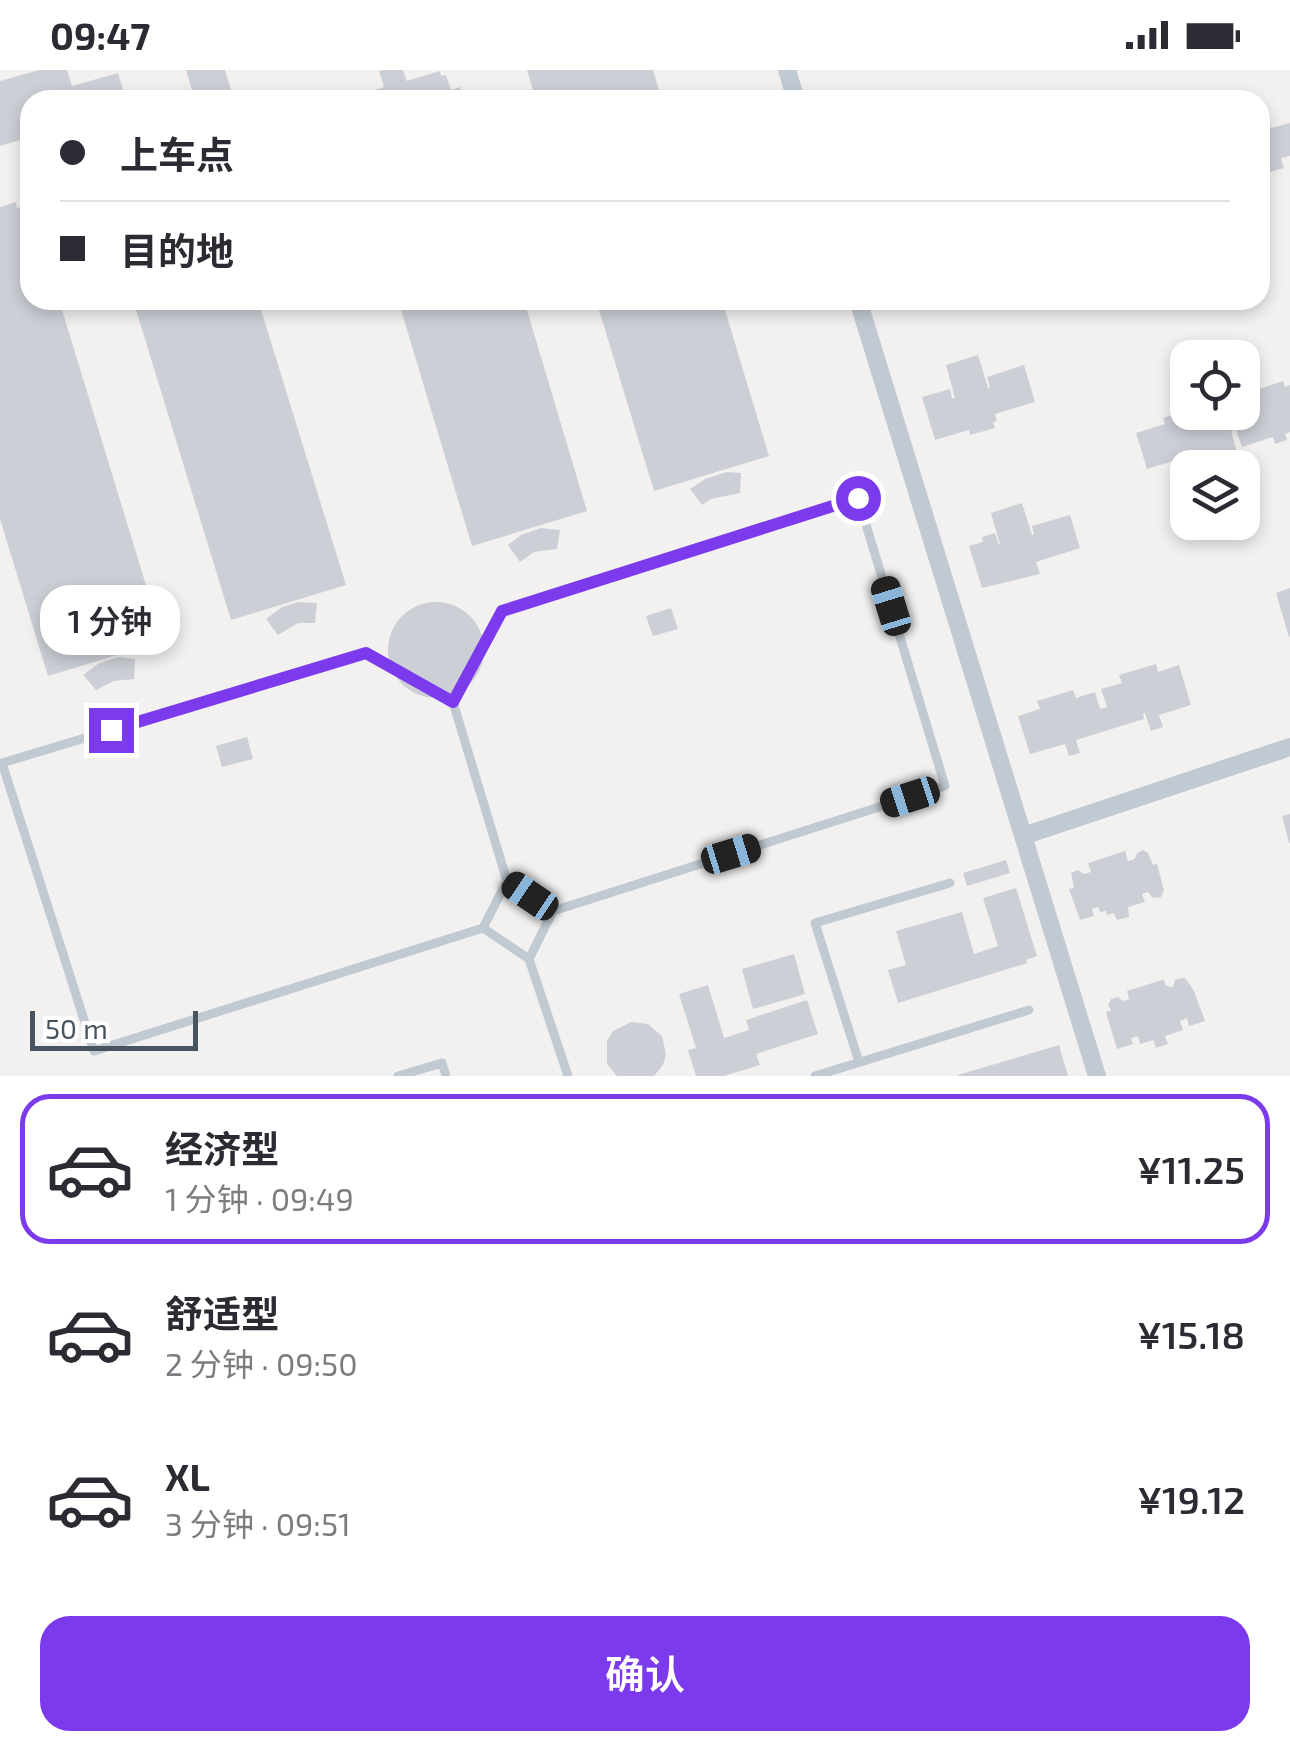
<!DOCTYPE html>
<html lang="zh">
<head>
<meta charset="utf-8">
<style>
  body { margin:0; font-family:"Exo 2","Noto Sans SC",sans-serif; background:#f7f7f7; color:#2b2b33; height:100vh; display:flex; flex-direction:column; font-size:38px; white-space:nowrap }
  * { box-sizing:border-box; margin:0 }
  p { font-size:32px; color:#7c7c81 }
  .icon { flex:none; width:55px; height:55px; fill:none; stroke:currentColor; stroke-width:2; stroke-linecap:round; stroke-linejoin:round }
  .map { position:relative; height:1006px; overflow:hidden }
  .side { display:flex; flex-direction:column; background:#fff; flex:1 }
  .side>* { flex:none }
  .banner { position:absolute; left:20px; top:20px; width:1250px; height:220px; border-radius:30px; box-shadow:0 5px 15px #0003; display:grid; align-content:center; height:220px; padding:0 40px; background:#fff }
  .tools { position:absolute; left:1170px; top:270px; display:grid; gap:20px }
  .tools a { display:grid; place-items:center; width:90px; height:90px; border-radius:20px; background:#fff; box-shadow:0 5px 15px #0003; font-size:50px }
  .scale { position:absolute; left:30px; bottom:25px; width:168px; box-sizing:border-box; padding-left:10px; border:5px solid #47535f; border-top:0; font-size:28px; line-height:35px; white-space:nowrap; color:#47535f; -webkit-text-stroke:8px #fff; paint-order:stroke }
  .end { position:absolute; width:45px; height:45px; margin:-22px; border:12px solid #7c3aed; background:#fff; box-shadow:0 0 0 5px #fff }
  .from { border-radius:50% }
  .bubble { position:absolute; height:70px; border-radius:30px; background:#fff; box-shadow:0 5px 15px #0003; font-size:32px; font-weight:600; line-height:70px; text-align:center }
  .car { position:absolute; width:30px; height:60px; margin:-30px -15px; border-radius:12px; box-shadow:0 0 8px 2px #0007; background:linear-gradient(#222 24%,#8ab4d8 0 40%,#222 0 76%,#8ab4d8 0 86%,#222 0) }
  .banner b { display:flex; align-items:center; gap:35px; height:95px; font-size:38px }
  .banner b+b { border-top:2px solid #e1e1e2 }
  .banner i { width:25px; height:25px; background:#2b2b33 }
  ul { padding:18px 0 0; list-style:none }
  li { display:flex; align-items:center; gap:30px; height:150px; margin:0 20px 15px; padding:0 20px; border:5px solid transparent; border-radius:30px }
  li div { flex:1 }
  li b { display:block; font-size:38px }
  li em { font-style:normal; font-weight:600 }
  li.current { border-color:#7c3aed }
  li>.icon { width:90px; height:90px; stroke-width:1.5 }
  .primary-button { display:flex; gap:20px; margin-top:auto; padding:20px 40px }
  .primary-button a { flex:1; height:115px; border-radius:30px; background:#7c3aed; color:#fff; font-size:40px; font-weight:600; line-height:115px; text-align:center }
  .status { display:flex; justify-content:space-between; align-items:center; height:70px; padding:0 50px; background:#fff; direction:ltr }
  .status svg { height:28px; fill:currentColor }
  .map>svg:first-child { display:block }
</style>
</head>
<body>
<div class="status"><b>09:47</b><svg viewBox="0 0 49 12"><path d="M0 12V9h3v3zM5 12V6h3v6zM10 12V3h3v9zM15 12V0h3v12zM26 1h20v11H26zM47 4h2v5h-2z"/></svg></div>
<div class="map">
<svg width="1290" height="1006" viewBox="0 0 1290 1006">
  <rect width="100%" height="100%" fill="#f3f1f0"/>
  <!-- building -->
  <path fill="#cccfd6" d="M39 0H67L72 16 118 3 126 30H30V67L0 76V11Z
    M186 0H225L231 20 195 30Z
    M384 0H403L407 11 440 1 441 6 446 5 451 20 460 17 463 30H346L384 17 379 1Z
    M527 0H653L662 30H536Z
    M1269 52 1271 58 1290 53V86L1281 88 1284 98 1270 102 1269 97 1260 102V54Z
    M16 132 17 138 23 136 27 151 30 150V230H59L163 571 48 606 0 449V137Z
    M133 230H258L346 515 231 550Z
    M398 230H524L587 441 472 476Z
    M596 230H722L769 386 654 421Z
    M978 285 988 318 990 317 987 307 1024 295 1035 332 995 344 997 351 993 352 995 358 970 365 969 360 935 370 922 327 950 319 952 328H955L946 295Z
    M1283 311 1285 317 1290 315V362L1285 364 1287 370 1275 374 1273 367 1242 377 1236 360 1231 361 1237 382 1205 391 1206 395 1198 398 1195 395 1180 400 1177 390 1147 399 1136 363 1165 354 1163 348 1188 340V342H1242V330L1246 329 1244 324Z
    M727 402 741 403 740 423 711 429 702 435 690 419 705 409Z
    M1022 433 1032 465 1034 464 1032 456 1070 445 1080 478 1036 492 1040 504 982 518 969 476 983 472 982 467 995 463 999 475 1000 474 991 443Z
    M541 458 560 460 557 479 534 482 520 492 508 475 521 465Z
    M1290 518V567H1289L1276 523Z
    M298 532 317 533 315 553H298L278 565 266 549 282 537Z
    M388 580a48 48 0 1 1 96 0a48 48 0 1 1-96 0Z
    M671 538 678 559 653 566 646 546Z
    M117 587 135 589 134 609 114 611 96 620 83 605 98 594Z
    M1156 594 1158 602 1179 595 1191 635 1159 645 1163 657 1151 661 1145 643 1143 644 1144 649 1076 670 1080 683 1069 686 1065 674 1030 684 1018 646 1040 639 1037 631 1073 620 1076 628 1095 622 1100 639 1107 637 1101 619 1122 613 1119 605Z
    M247 667 253 689 222 697 216 676Z
    M1290 744V773H1289L1282 746Z
    M1143 780 1148 783 1153 795 1157 794 1164 820 1161 827 1153 828 1148 822 1142 824 1145 832 1128 837 1129 847 1117 850 1114 843 1107 845 1106 841 1100 842 1098 837 1092 839 1094 846 1080 850 1069 819 1074 818 1071 803 1078 800 1084 804 1091 802 1088 793 1125 781 1128 791 1135 789 1137 783Z
    M1006 790 1010 803 967 816 963 803Z
    M1016 818 1037 886 1026 890 1027 893 898 933 888 900 906 895 896 861 962 842 974 884 998 876 983 828Z
    M794 884 805 924 753 939 742 899Z
    M1182 908 1186 909 1194 921 1205 951 1189 956 1187 948 1180 951 1183 960 1165 966 1168 974 1156 978 1153 970 1140 974 1138 966 1131 968 1133 974 1117 979 1106 942 1111 940 1108 935 1111 929 1118 927 1123 931 1129 929 1127 921 1162 910H1164L1166 916 1173 917 1175 910Z
    M708 915 724 968 749 960 746 950 807 930 818 964 756 984 760 995 724 1006H696L688 980 696 978 679 924Z
    M631 952 648 954 662 966 666 984 663 995 654 1006H617L607 994V971L613 961Z
    M1059 975 1068 1006H958V1005Z"/>
  <g fill="none" stroke-linecap="round" stroke-linejoin="round">
    <!-- service -->
    <path stroke="#c1cad3" stroke-width="9" d="M453 632 507 811 553 841
      M507 811 483 858 94 981 2 693 366 583 453 632 502 541 858 428 945 716 553 841 529 889
      M483 858 529 889 568 1006
      M859 992 815 853 950 813
      M398 1006 442 993 446 1006
      M815 1006 1029 940"/>
    <!-- minor -->
    <path stroke="#c1cad3" stroke-width="18" d="M787 0 796 30
      M858 230 1097 1006
      M1023 766 1290 677"/>
  </g>
  <g fill="none" stroke-linecap="round" stroke-linejoin="round">
    <!-- route -->
    <path stroke="#7c3aed" stroke-width="12" d="M111 660 366 583 453 632 502 541 858 428"/>
  </g>
</svg>
<div class="tools">
<a><svg class="icon" aria-label="locate" viewBox="0 0 24 24"><circle cx="12" cy="12" r="6"/><path d="M12 2v4M12 18v4M2 12h4M18 12h4"/></svg></a>
<a><svg class="icon" aria-label="layers" viewBox="0 0 24 24"><path d="M12 4l9 5-9 5-9-5zM3 14l9 5 9-5"/></svg></a>
</div>
<div class="scale">50 m</div>
<i class="end from" style="left:858px;top:428px"></i>
<i class="end" style="left:111px;top:660px"></i>
<div class="bubble" style="left:40px;top:515px;width:140px">1 分钟</div>
<i class="car" style="left:891px;top:536px;rotate:343deg"></i>
<i class="car" style="left:910px;top:727px;rotate:252deg"></i>
<i class="car" style="left:731px;top:784px;rotate:73deg"></i>
<i class="car" style="left:530px;top:826px;rotate:304deg"></i>
<div class="banner">
<b><i class="from"></i>上车点</b>
<b><i></i>目的地</b>
</div>
</div>
<section class="side">
<ul>
<li class="current"><svg class="icon" aria-label="car" viewBox="0 0 24 24"><path d="M5 17H2v-5l4-1 3-4h7l3 4 3 1v5h-3M9 17h6M6 11h13"/><circle cx="7" cy="17" r="2"/><circle cx="17" cy="17" r="2"/></svg><div><b>经济型</b><p>1 分钟 · 09:49</p></div><em>¥11.25</em></li>
<li><svg class="icon" aria-label="car" viewBox="0 0 24 24"><path d="M5 17H2v-5l4-1 3-4h7l3 4 3 1v5h-3M9 17h6M6 11h13"/><circle cx="7" cy="17" r="2"/><circle cx="17" cy="17" r="2"/></svg><div><b>舒适型</b><p>2 分钟 · 09:50</p></div><em>¥15.18</em></li>
<li><svg class="icon" aria-label="car" viewBox="0 0 24 24"><path d="M5 17H2v-5l4-1 3-4h7l3 4 3 1v5h-3M9 17h6M6 11h13"/><circle cx="7" cy="17" r="2"/><circle cx="17" cy="17" r="2"/></svg><div><b>XL</b><p>3 分钟 · 09:51</p></div><em>¥19.12</em></li>
</ul>
<div class="primary-button"><a>确认</a></div>
</section>
</body>
</html>
